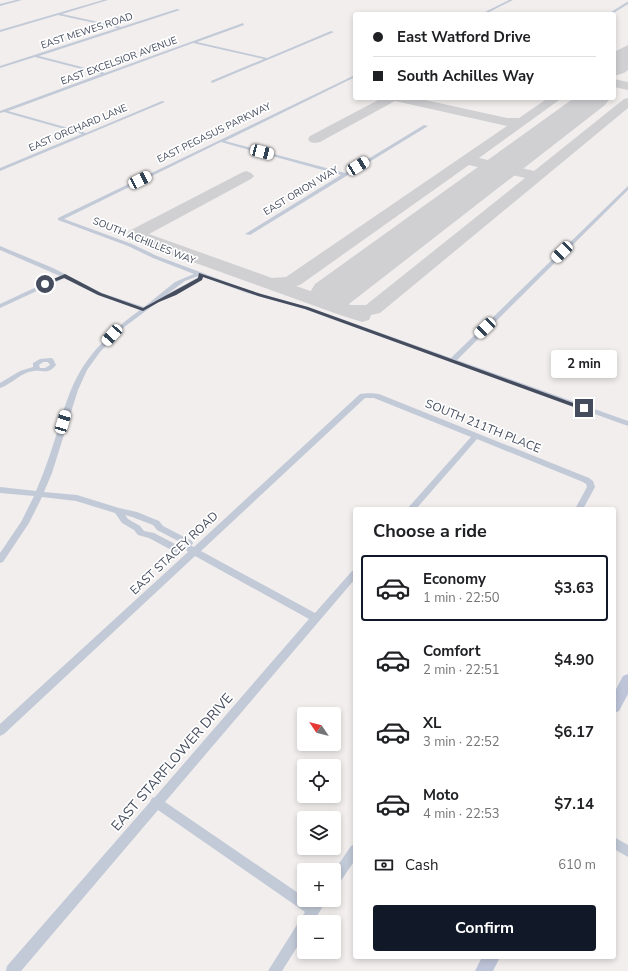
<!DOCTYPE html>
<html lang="en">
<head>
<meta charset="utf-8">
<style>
  body { margin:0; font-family:"Nunito Sans",sans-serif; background:#f2f2f2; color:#202124; height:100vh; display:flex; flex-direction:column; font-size:15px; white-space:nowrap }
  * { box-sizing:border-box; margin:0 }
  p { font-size:13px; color:#757577 }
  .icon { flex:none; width:22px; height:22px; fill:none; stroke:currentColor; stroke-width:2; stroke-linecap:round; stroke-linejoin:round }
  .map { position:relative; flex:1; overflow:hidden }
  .drawer { position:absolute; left:353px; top:507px; width:263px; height:452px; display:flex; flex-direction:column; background:#fff; border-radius:4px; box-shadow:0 2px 6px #0003 }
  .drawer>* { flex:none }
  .guide { position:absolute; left:353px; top:12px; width:263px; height:88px; border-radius:4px; box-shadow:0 2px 6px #0003; display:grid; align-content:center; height:88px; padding:0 20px; background:#fff }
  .needle { width:26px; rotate:305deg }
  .tools { position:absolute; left:297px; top:707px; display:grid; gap:8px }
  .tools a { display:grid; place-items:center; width:44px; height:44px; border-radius:4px; background:#fff; box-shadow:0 2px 6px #0003; font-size:20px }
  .end { position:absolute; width:18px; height:18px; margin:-9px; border:5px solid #444c5d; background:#fff; box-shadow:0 0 0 2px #fff }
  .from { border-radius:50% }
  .bubble { position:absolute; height:28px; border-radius:4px; background:#fff; box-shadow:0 2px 6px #0003; font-size:13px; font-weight:700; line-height:28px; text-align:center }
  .car { position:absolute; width:12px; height:24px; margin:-12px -6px; border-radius:5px; box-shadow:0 0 3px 1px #0007; background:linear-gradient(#fff 24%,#345 0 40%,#fff 0 76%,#345 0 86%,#fff 0) }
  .guide b { display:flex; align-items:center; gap:14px; height:38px; font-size:15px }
  .guide b+b { border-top:1px solid #e0e0e0 }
  .guide i { width:10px; height:10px; background:#202124 }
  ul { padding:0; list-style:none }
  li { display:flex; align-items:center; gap:12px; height:66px; margin:0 8px 6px; padding:0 12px; border:2px solid transparent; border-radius:4px }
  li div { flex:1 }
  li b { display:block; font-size:15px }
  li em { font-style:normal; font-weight:700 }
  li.selected { border-color:#111827 }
  li>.icon { width:36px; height:36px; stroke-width:1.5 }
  h2 { padding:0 20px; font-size:18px; line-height:48px }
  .pay { display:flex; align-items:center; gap:10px; height:44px; padding:0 20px; font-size:15px }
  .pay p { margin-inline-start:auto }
  .primary-button { display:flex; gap:8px; margin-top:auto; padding:8px 20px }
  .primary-button a { flex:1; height:46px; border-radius:4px; background:#111827; color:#fff; font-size:16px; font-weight:700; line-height:46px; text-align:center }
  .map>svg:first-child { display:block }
</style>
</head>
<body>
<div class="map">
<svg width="628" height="971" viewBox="0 0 628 971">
  <rect width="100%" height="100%" fill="#f1eeed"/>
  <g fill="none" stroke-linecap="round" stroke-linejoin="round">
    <!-- taxiway -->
    <path fill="#d0d0d3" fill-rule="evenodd" d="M628 45V53L614 60V52Z
      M614 79 628 82V90L614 87Z
      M382 98H416L507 118H519L548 98H562L479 158 534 171 624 99 628 98V108L380 313 371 315 369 320 362 322 340 315 129 239 127 235 129 231 241 173 246 171 251 173 254 176 251 179 149 234 272 278 286 277 507 126 395 101 320 142 315 143 310 142 308 139 310 136ZM469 165 525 178 366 305H351L296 286 300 285Z"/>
    <!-- runway -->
    <path fill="#d0d0d3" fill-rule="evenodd" d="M628 49V70L624 73 614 76V54Z
      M574 98H610L605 105 349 304 332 308 315 304 309 294 315 284Z"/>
    <!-- street -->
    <path fill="#c2c9d7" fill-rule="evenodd" d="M16 0H22L0 6V4Z
      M103 0H108L62 14 121 27 177 9 180 10 39 56 105 73 243 23 244 25 197 42 267 58 331 31 334 32 212 83 211 81 264 59 193 43 8 111 86 133 162 101 165 102 0 171V168L82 134 4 112 0 113V111L101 74 35 57 0 68V66L118 28 58 15 0 32V30Z
      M509 0H513L485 14H481Z
      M627 2H628V4L612 14H608Z
      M355 75V77L225 141 345 173 424 125 428 126 250 235 245 234 341 175 221 142 64 219 132 244 157 256 251 291 308 307 451 358 628 186V190L457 360 628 421V426L304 309 247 293 203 277 202 280 176 295 159 301 123 328 100 352 87 370 78 390 52 473 44 492 77 495 119 508 137 512 159 521 163 526 192 541 193 543 191 546 194 547 360 394C367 393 372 393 379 394L589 478 593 481 595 487 583 509H575L587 487 586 484 583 482 477 439 416 509H407L471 437 374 398H365L201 551 315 613 352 571 355 570V579L165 802 304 897V900H309L312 902 314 900H327L313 922H304V936L282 971H268L305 912 158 810 21 971H6L7 966 150 802 152 798 155 797 309 619 195 556 4 734 0 736V724L188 552 186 550 178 553 175 552 149 538 138 535 134 530 122 523 115 513 76 501 42 497 29 523 3 562 0 563V553L21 522 34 496 0 493V487L36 491C46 468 54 443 61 419 64 409 67 399 71 390 85 356 111 331 140 310L98 295 65 278 0 308V304L60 276 0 250V246L53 268 102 293 144 307 175 282 194 274 153 258 128 246 58 220V218ZM198 276 197 278 166 295 185 281ZM125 515 132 517 153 525 157 530 184 544 179 546 154 533 144 531 140 526 128 519Z
      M51 358 53 359 56 365C48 375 43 370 34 371 21 372 12 384 0 388V383L20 371 33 367V363L40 359ZM43 362H48L50 365 45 368H40L39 365Z
      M614 837 628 845V857L614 849Z
      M355 844V860L338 885 334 887V871L351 846Z"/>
    <!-- secondary -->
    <path fill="#bec5d9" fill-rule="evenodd" d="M628 674V694L619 711 614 713V693L623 676Z
      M482 957H500L493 971H475Z"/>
  </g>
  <!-- route -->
  <path fill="#444c5d" d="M199 273 261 294 308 307 587 408 582 410 305 309 258 296 203 277 202 280 176 295 159 302 143 311 98 295 64 278 46 285 42 284 65 274 101 293 143 308 198 278Z"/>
  <g text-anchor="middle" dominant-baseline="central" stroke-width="3.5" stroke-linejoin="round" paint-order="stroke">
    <!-- far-street labels -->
    <g font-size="10" fill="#444c5d" stroke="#fff">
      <text transform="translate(87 31) rotate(-18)">EAST MEWES ROAD</text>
      <text transform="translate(119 61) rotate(-20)">EAST EXCELSIOR AVENUE</text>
      <text transform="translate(78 128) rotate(-23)">EAST ORCHARD LANE</text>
      <text transform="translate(214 133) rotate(-26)">EAST PEGASUS PARKWAY</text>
      <text transform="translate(301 191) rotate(-31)">EAST ORION WAY</text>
      <text transform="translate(144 241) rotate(22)">SOUTH ACHILLES WAY</text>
    </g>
    <!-- street labels -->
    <g font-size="12" fill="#444c5d" stroke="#fff">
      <text transform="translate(483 426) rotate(22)">SOUTH 211TH PLACE</text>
      <text transform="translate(174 553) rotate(-43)">EAST STACEY ROAD</text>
    </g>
    <!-- near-street labels -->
    <g font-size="14" fill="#444c5d" stroke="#fff">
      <text transform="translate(172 762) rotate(-49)">EAST STARFLOWER DRIVE</text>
    </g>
  </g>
</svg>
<div class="tools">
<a><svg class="needle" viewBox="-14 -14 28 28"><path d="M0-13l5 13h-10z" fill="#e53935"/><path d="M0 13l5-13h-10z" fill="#757577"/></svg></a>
<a><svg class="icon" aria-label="locate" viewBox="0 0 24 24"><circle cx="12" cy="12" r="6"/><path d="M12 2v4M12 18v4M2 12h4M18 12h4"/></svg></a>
<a><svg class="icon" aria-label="layers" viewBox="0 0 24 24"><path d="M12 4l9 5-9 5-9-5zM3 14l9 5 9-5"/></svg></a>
<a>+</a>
<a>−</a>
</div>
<i class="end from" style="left:45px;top:284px"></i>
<i class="end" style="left:584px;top:408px"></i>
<div class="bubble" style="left:551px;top:350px;width:66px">2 min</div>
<i class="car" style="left:262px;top:152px;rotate:105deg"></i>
<i class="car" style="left:358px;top:166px;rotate:59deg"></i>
<i class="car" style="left:140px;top:180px;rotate:64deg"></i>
<i class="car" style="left:562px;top:252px;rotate:225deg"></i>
<i class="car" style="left:485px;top:328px;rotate:226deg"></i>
<i class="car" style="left:112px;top:335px;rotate:222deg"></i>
<i class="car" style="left:63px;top:422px;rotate:17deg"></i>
<div class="guide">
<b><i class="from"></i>East Watford Drive</b>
<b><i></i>South Achilles Way</b>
</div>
<section class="drawer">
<h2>Choose a ride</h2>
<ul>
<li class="selected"><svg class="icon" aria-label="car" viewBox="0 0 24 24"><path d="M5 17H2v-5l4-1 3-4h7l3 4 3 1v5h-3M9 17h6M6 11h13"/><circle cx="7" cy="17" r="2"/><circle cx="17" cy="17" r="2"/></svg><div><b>Economy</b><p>1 min · 22:50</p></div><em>$3.63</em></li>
<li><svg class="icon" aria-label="car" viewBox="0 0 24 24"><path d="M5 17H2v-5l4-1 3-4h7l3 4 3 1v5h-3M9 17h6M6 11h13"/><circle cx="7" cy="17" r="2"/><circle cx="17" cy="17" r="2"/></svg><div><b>Comfort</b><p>2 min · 22:51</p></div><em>$4.90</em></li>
<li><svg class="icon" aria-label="car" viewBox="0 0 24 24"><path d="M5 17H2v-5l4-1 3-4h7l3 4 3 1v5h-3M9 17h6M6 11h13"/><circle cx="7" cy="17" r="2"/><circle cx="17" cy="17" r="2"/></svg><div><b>XL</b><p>3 min · 22:52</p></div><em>$6.17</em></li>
<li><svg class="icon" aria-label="car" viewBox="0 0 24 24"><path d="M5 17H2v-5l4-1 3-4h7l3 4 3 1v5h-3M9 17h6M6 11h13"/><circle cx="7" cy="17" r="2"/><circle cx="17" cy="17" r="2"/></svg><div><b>Moto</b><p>4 min · 22:53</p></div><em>$7.14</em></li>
</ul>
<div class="pay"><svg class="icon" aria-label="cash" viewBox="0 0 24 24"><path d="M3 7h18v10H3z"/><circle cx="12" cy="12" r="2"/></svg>Cash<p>610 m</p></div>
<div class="primary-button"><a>Confirm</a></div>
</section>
</div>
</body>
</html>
